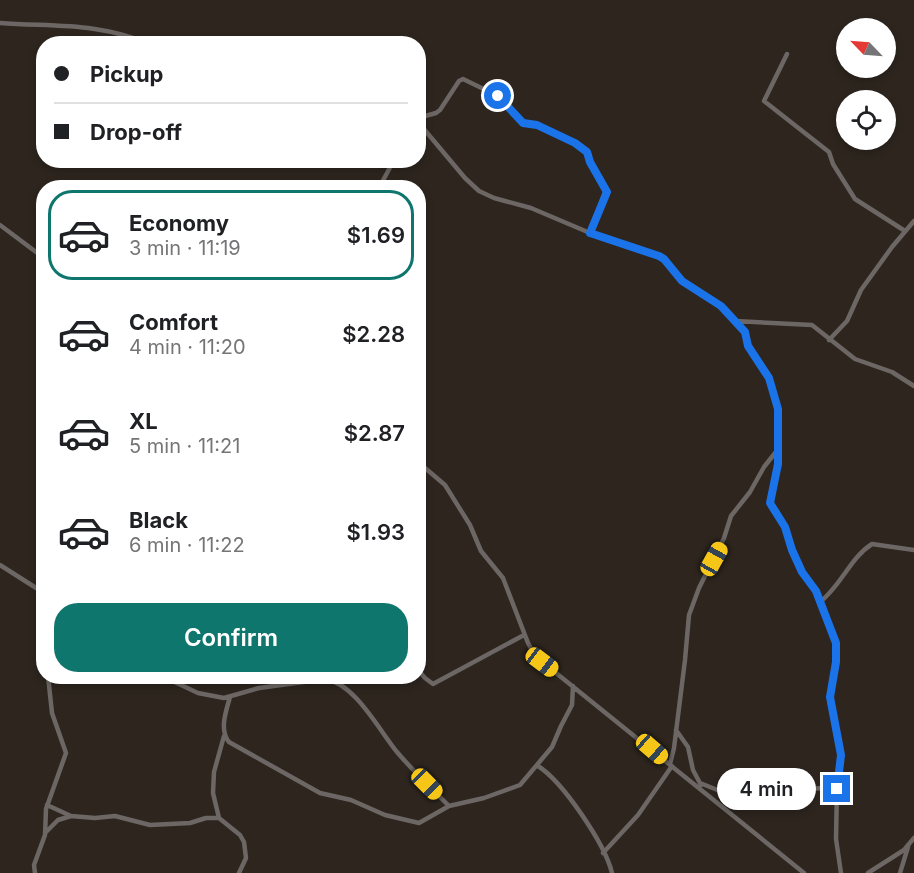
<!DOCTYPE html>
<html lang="en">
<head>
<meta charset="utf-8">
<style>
  body { margin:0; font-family:Inter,sans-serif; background:#f6f6f6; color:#202124; height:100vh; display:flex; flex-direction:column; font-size:22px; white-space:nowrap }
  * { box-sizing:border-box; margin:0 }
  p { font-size:20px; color:#757577 }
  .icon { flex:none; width:33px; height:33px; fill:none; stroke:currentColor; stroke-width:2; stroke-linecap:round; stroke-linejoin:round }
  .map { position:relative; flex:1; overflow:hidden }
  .sheet { position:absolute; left:36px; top:180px; width:390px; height:504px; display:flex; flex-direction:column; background:#fff; border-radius:24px; box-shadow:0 3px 9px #0003 }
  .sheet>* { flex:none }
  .hud { position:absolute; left:36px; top:36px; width:390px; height:132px; border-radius:24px; box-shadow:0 3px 9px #0003; display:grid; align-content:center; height:132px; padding:0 18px; background:#fff }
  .needle { width:39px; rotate:295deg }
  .fabs { position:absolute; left:836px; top:18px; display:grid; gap:12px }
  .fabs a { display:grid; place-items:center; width:60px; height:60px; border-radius:50%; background:#fff; box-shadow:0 3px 9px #0003; font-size:30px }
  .end { position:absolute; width:27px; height:27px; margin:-14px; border:8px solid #1a73e8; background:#fff; box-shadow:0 0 0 3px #fff }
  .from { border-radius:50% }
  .bubble { position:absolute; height:42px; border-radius:21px; background:#fff; box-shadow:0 3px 9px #0003; font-size:20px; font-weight:600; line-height:42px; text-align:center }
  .car { position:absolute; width:18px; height:36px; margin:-18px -9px; border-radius:8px; box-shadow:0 0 4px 2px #0007; background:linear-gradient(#f5c518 24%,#345 0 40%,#f5c518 0 76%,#345 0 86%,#f5c518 0) }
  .hud b { display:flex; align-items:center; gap:21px; height:57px; font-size:22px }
  .hud b+b { border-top:2px solid #e0e0e0 }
  .hud i { width:15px; height:15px; background:#202124 }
  ul { padding:10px 0 0; list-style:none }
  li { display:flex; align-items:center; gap:18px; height:90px; margin:0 12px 9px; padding:0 6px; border:3px solid transparent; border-radius:24px }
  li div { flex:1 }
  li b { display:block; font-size:22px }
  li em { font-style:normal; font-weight:600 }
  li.current { border-color:#0f766e }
  li>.icon { width:54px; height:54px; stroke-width:1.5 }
  .primary-button { display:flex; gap:12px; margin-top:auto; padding:12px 18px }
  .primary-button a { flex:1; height:69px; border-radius:24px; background:#0f766e; color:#fff; font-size:24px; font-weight:600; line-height:69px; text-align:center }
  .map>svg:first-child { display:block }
</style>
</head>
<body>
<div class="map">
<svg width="914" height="873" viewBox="0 0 914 873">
  <rect width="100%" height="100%" fill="#2d251e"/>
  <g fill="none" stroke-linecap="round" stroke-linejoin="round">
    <!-- minor -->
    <path stroke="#6c6764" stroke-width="4.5" d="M0 23C54 27 97 22 150 44
      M787 54 764 101 829 152 833 164 855 199 905 231
      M418 118 436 113 440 110 459 81 463 79 498 96 523 123 537 125 583 148 589 154 590 162 606 189 590 233
      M418 122 465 178 479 191 494 198 531 208 590 233 614 240 659 256 665 259 682 281 721 306 735 321 812 325 855 359 892 372 914 386
      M379 188 394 160
      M0 225 44 258
      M735 321 745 332 748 346 769 378 775 394 778 409V464L771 504 785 527 792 550 802 572 816 591 836 643V662L830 697 841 752 837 787 836 839 841 873
      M829 340 847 321 861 290 892 247 914 221
      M418 462 445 485 470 525 481 551 503 578 528 643 535 656 804 873
      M0 565 44 593
      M820 602C841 586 850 558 872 544L914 550
      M418 670 425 678 433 684 524 635
      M162 676 198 693 224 698 259 688 326 679C355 684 379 730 397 752 413 771 431 788 449 806
      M230 697C226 711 219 730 229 742L320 793 351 800 385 815 419 823 449 806 484 798 520 785 552 747 561 726 572 705 573 686
      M676 730 688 747 693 770 701 785
      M224 736 214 772 213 793 219 818 240 835 244 842 246 858 239 873
      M670 764 674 748 685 660 689 615 699 588 724 538 731 516 750 492 764 467 779 448
      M538 766C563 782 605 844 612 873
      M700 783 720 791 755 782 795 790 837 787
      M47 805 71 816 95 818 115 816 150 825 190 823 206 818H219
      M46 832 58 820 71 816
      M603 853 638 815 672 766
      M35 873 34 865 45 835 46 809 66 753 52 713 48 676
      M868 873 904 850 914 838
      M900 873 908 847"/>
  </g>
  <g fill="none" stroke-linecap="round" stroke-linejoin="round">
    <!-- route -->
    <path stroke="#1a73e8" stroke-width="8" d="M498 96 523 123 537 125 575 143 587 152 590 162 607 192 590 233 659 256 664 259 682 281 721 306 745 332 748 346 769 378 778 409V464L770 503 785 527 792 550 802 572 816 591 836 643V662L830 697 841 755 837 789"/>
  </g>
</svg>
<div class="fabs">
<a><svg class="needle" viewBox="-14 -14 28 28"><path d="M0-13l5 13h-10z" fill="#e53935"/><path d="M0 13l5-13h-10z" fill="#757577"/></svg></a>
<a><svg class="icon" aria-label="locate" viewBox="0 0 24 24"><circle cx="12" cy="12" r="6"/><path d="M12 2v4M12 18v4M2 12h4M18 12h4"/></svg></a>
</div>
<i class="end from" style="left:498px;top:96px"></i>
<i class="end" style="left:837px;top:789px"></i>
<div class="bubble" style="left:717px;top:768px;width:99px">4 min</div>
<i class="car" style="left:714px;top:559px;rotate:29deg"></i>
<i class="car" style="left:542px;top:662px;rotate:127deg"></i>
<i class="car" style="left:652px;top:749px;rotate:131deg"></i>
<i class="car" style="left:427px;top:784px;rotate:135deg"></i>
<div class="hud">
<b><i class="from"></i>Pickup</b>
<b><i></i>Drop-off</b>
</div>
<section class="sheet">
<ul>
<li class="current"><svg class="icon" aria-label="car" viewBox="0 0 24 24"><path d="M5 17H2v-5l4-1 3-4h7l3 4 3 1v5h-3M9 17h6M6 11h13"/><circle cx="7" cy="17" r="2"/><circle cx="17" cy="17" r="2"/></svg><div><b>Economy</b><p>3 min · 11:19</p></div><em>$1.69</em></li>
<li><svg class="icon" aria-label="car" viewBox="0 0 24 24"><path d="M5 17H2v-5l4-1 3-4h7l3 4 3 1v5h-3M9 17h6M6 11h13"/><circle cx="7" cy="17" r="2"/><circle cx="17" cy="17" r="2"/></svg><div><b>Comfort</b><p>4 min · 11:20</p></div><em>$2.28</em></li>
<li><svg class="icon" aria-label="car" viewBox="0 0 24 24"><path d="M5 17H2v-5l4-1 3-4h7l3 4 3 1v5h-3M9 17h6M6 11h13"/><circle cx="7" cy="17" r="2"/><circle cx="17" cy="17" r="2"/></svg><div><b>XL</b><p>5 min · 11:21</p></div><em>$2.87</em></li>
<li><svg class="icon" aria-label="car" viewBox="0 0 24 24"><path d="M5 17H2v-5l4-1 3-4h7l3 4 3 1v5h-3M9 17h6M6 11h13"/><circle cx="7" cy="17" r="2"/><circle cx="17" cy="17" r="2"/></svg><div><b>Black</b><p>6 min · 11:22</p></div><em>$1.93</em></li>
</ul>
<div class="primary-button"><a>Confirm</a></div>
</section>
</div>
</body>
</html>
